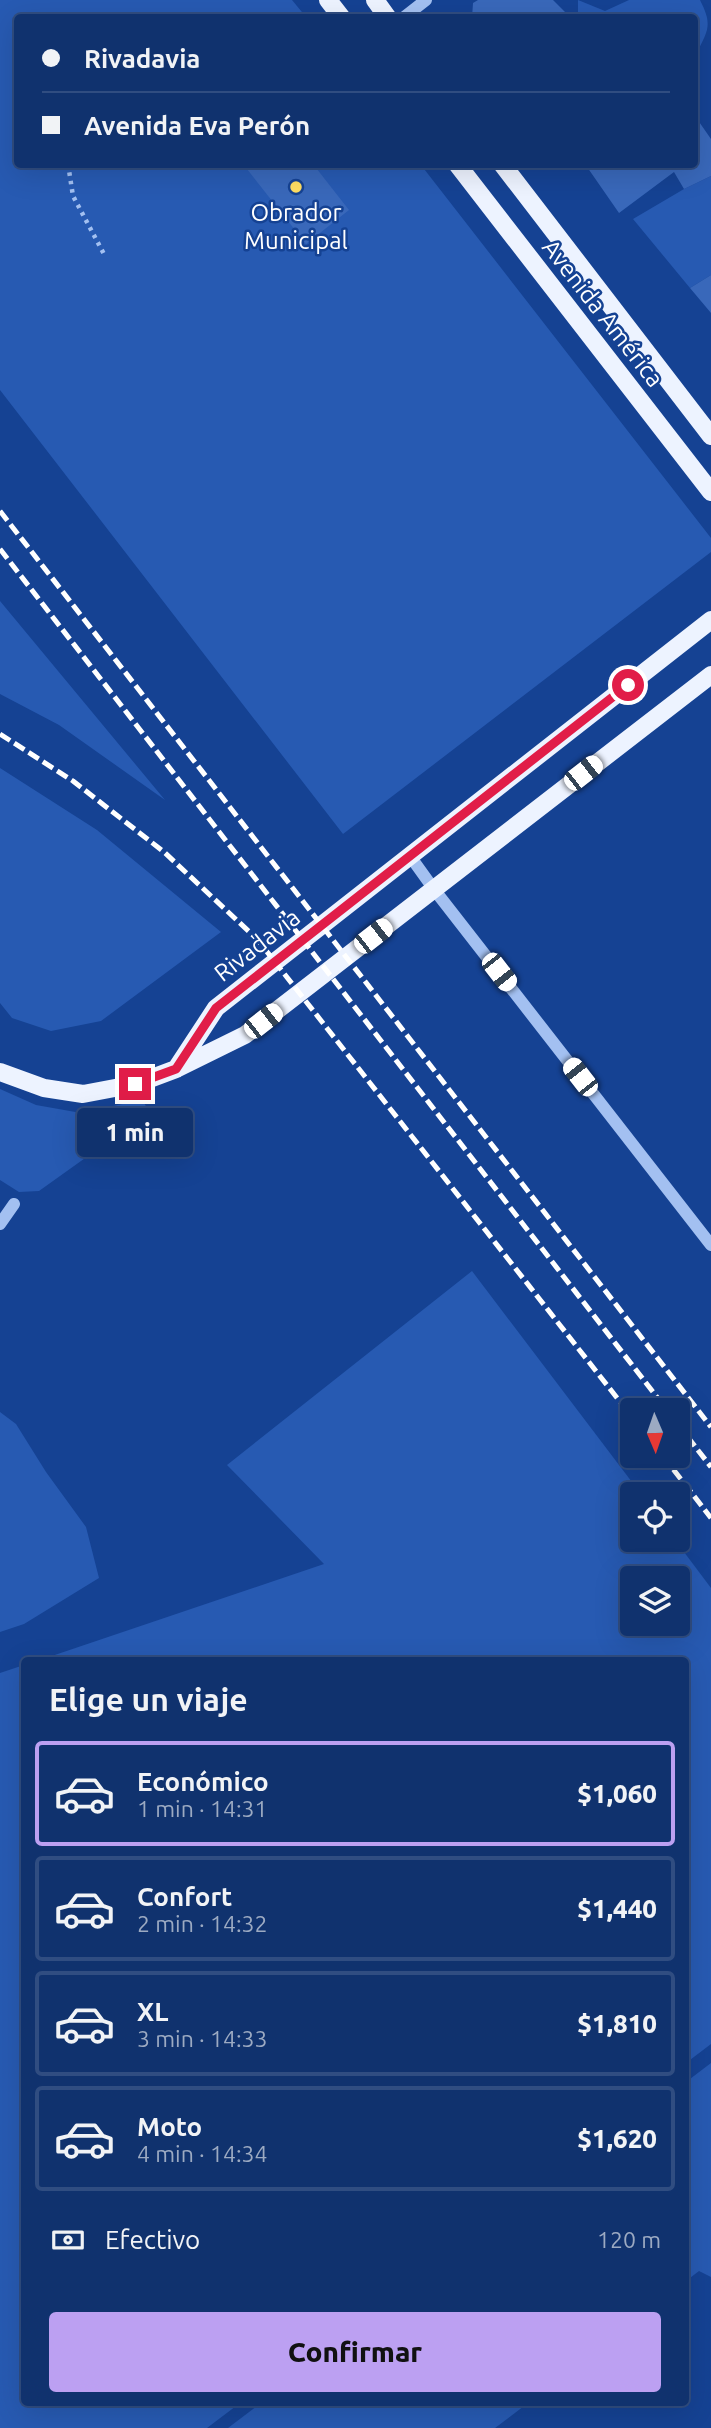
<!DOCTYPE html>
<html lang="es">
<head>
<meta charset="utf-8">
<style>
  body { margin:0; font-family:Ubuntu,sans-serif; background:#193a73; color:#f1f3f6; height:100vh; display:flex; flex-direction:column; font-size:26px; white-space:nowrap }
  * { box-sizing:border-box; margin:0 }
  p { font-size:23px; color:#9caac2 }
  .icon { flex:none; width:38px; height:38px; fill:none; stroke:currentColor; stroke-width:2; stroke-linecap:round; stroke-linejoin:round }
  .map { position:relative; flex:1; overflow:hidden }
  .drawer { position:absolute; left:21px; top:1657px; width:668px; height:749px; display:flex; flex-direction:column; background:#10326e; border-radius:7px; box-shadow:0 7px 28px #0002,0 0 0 2px #304d81 }
  .drawer>* { flex:none }
  .top-card { position:absolute; left:14px; top:14px; width:684px; height:154px; border-radius:7px; box-shadow:0 7px 28px #0002,0 0 0 2px #304d81; display:grid; align-content:center; height:154px; padding:0 28px; background:#10326e }
  .needle { width:46px; rotate:178deg }
  .tools { position:absolute; left:620px; top:1398px; display:grid; gap:14px }
  .tools a { display:grid; place-items:center; width:70px; height:70px; border-radius:7px; background:#10326e; box-shadow:0 7px 28px #0002,0 0 0 2px #304d81; font-size:35px }
  .end { position:absolute; width:32px; height:32px; margin:-16px; border:9px solid #e11d48; background:#fff; box-shadow:0 0 0 4px #fff }
  .from { border-radius:50% }
  .bubble { position:absolute; height:49px; border-radius:7px; background:#10326e; box-shadow:0 7px 28px #0002,0 0 0 2px #304d81; font-size:23px; font-weight:800; line-height:49px; text-align:center }
  .car { position:absolute; width:21px; height:42px; margin:-21px -10px; border-radius:9px; box-shadow:0 0 5px 2px #0007; background:linear-gradient(#fff 24%,#345 0 40%,#fff 0 76%,#345 0 86%,#fff 0) }
  .top-card b { display:flex; align-items:center; gap:24px; height:66px; font-size:26px }
  .top-card b+b { border-top:2px solid #304d81 }
  .top-card i { width:18px; height:18px; background:#f1f3f6 }
  ul { padding:0; list-style:none }
  li { display:flex; align-items:center; gap:21px; height:105px; margin:0 14px 10px; padding:0 14px; border:4px solid #304d81; border-radius:7px }
  li div { flex:1 }
  li b { display:block; font-size:26px }
  li em { font-style:normal; font-weight:800 }
  li.selected { border-color:#bca0f2 }
  li>.icon { width:63px; height:63px; stroke-width:1.5 }
  h2 { padding:0 28px; font-size:32px; line-height:84px }
  .pay { display:flex; align-items:center; gap:18px; height:77px; padding:0 28px; font-size:26px }
  .pay p { margin-inline-start:auto }
  .action { display:flex; gap:14px; margin-top:auto; padding:14px 28px }
  .action a { flex:1; height:80px; border-radius:7px; background:#bca0f2; color:#111; font-size:28px; font-weight:800; line-height:80px; text-align:center }
  .map>svg:first-child { display:block }
</style>
</head>
<body>
<div class="map">
<svg width="711" height="2428" viewBox="0 0 711 2428">
  <rect width="100%" height="100%" fill="#154293"/>
  <!-- green -->
  <path fill="#275ab2" fill-rule="evenodd" d="M0 0H292L306 17 18 18V164L421 165 711 538V552L343 834 0 390Z
    M578 0 605 11 629 0H700C711 22 710 28 698 50L695 51V18L584 17 578 12Z
    M711 176V275L690 288 633 219 684 189Z
    M0 601 165 800 59 725 0 694Z
    M0 768 97 830 221 932 101 1021 51 1031 12 1018 0 1003Z
    M0 1089 36 1105 81 1113 136 1101H143L148 1110 144 1116 39 1191 19 1192 0 1180Z
    M472 1271 641 1494H632V1540H675L711 1588V2044L686 2063V1661H37L324 1564 227 1465ZM632 1578H677V1624H632Z
    M0 1412 16 1424 46 1472 86 1527 99 1578 24 1624 0 1632Z
    M24 1665V2403H240L207 2428H0V1673Z
    M711 2063V2277L699 2271 686 2281V2082Z
    M261 2403H528L495 2428H228Z"/>
  <!-- building -->
  <path fill="#3968ba" d="M478 0H553L571 18H472L473 3Z
    M695 116 711 139V176L684 189 674 172 619 213 585 164H695Z
    M243 164H313L349 210 306 244Z
    M711 275V313L690 288Z"/>
  <g fill="none" stroke-linecap="round" stroke-linejoin="round">
    <!-- path -->
    <path stroke="#a3c0f1" stroke-width="4.5" stroke-dasharray="3.5 5" stroke-linecap="butt" d="M68 164 73 196 105 256"/>
    <!-- minor -->
    <path stroke="#a3c0f1" stroke-width="12" d="M403 18 426 0
      M410 856 433 888 711 1245
      M0 1224 14 1204"/>
    <!-- major -->
    <path stroke="#edf3ff" stroke-width="18" d="M328 0 342 18
      M375 0 388 18
      M457 164 711 492
      M502 164 711 436
      M176 1069 216 1008 711 620
      M0 1072 44 1088 83 1094 136 1084 176 1069 245 1035 711 675"/>
    <!-- rail -->
    <path stroke="#fff" stroke-width="5" stroke-dasharray="12 5" stroke-linecap="butt" d="M0 511 711 1427
      M0 549 667 1410
      M0 734 73 781 164 852 257 939 632 1417
      M677 1423 711 1467
      M663 1456 711 1518"/>
  </g>
  <g fill="none" stroke-linecap="round" stroke-linejoin="round">
    <!-- route -->
    <path stroke="#e11d48" stroke-width="9" d="M135 1084 176 1069 216 1008 628 685"/>
  </g>
  <!-- markers -->
  <circle fill="#ffde63" stroke="#154293" stroke-width="2.5" cx="296" cy="187" r="7"/>
  <g text-anchor="middle" dominant-baseline="central" stroke-width="5" stroke-linejoin="round" paint-order="stroke">
    <!-- poi labels -->
    <g font-size="24" fill="#fff" stroke="#154293">
      <text x="296" y="212">Obrador<tspan x="296" dy="28">Municipal</tspan></text>
    </g>
    <!-- street labels -->
    <g font-size="24" fill="#fff" stroke="#154293">
      <text transform="translate(603 313) rotate(52)">Avenida América</text>
      <text transform="translate(257 945) rotate(-38)">Rivadavia</text>
    </g>
  </g>
</svg>
<div class="tools">
<a><svg class="needle" viewBox="-14 -14 28 28"><path d="M0-13l5 13h-10z" fill="#e53935"/><path d="M0 13l5-13h-10z" fill="#9caac2"/></svg></a>
<a><svg class="icon" aria-label="locate" viewBox="0 0 24 24"><circle cx="12" cy="12" r="6"/><path d="M12 2v4M12 18v4M2 12h4M18 12h4"/></svg></a>
<a><svg class="icon" aria-label="layers" viewBox="0 0 24 24"><path d="M12 4l9 5-9 5-9-5zM3 14l9 5 9-5"/></svg></a>
</div>
<i class="end from" style="left:628px;top:685px"></i>
<i class="end" style="left:135px;top:1084px"></i>
<div class="bubble" style="left:77px;top:1108px;width:116px">1 min</div>
<i class="car" style="left:583px;top:773px;rotate:52deg"></i>
<i class="car" style="left:373px;top:936px;rotate:52deg"></i>
<i class="car" style="left:499px;top:972px;rotate:142deg"></i>
<i class="car" style="left:263px;top:1021px;rotate:52deg"></i>
<i class="car" style="left:580px;top:1077px;rotate:322deg"></i>
<div class="top-card">
<b><i class="from"></i>Rivadavia</b>
<b><i></i>Avenida Eva Perón</b>
</div>
<section class="drawer">
<h2>Elige un viaje</h2>
<ul>
<li class="selected"><svg class="icon" aria-label="car" viewBox="0 0 24 24"><path d="M5 17H2v-5l4-1 3-4h7l3 4 3 1v5h-3M9 17h6M6 11h13"/><circle cx="7" cy="17" r="2"/><circle cx="17" cy="17" r="2"/></svg><div><b>Económico</b><p>1 min · 14:31</p></div><em>$1,060</em></li>
<li><svg class="icon" aria-label="car" viewBox="0 0 24 24"><path d="M5 17H2v-5l4-1 3-4h7l3 4 3 1v5h-3M9 17h6M6 11h13"/><circle cx="7" cy="17" r="2"/><circle cx="17" cy="17" r="2"/></svg><div><b>Confort</b><p>2 min · 14:32</p></div><em>$1,440</em></li>
<li><svg class="icon" aria-label="car" viewBox="0 0 24 24"><path d="M5 17H2v-5l4-1 3-4h7l3 4 3 1v5h-3M9 17h6M6 11h13"/><circle cx="7" cy="17" r="2"/><circle cx="17" cy="17" r="2"/></svg><div><b>XL</b><p>3 min · 14:33</p></div><em>$1,810</em></li>
<li><svg class="icon" aria-label="car" viewBox="0 0 24 24"><path d="M5 17H2v-5l4-1 3-4h7l3 4 3 1v5h-3M9 17h6M6 11h13"/><circle cx="7" cy="17" r="2"/><circle cx="17" cy="17" r="2"/></svg><div><b>Moto</b><p>4 min · 14:34</p></div><em>$1,620</em></li>
</ul>
<div class="pay"><svg class="icon" aria-label="cash" viewBox="0 0 24 24"><path d="M3 7h18v10H3z"/><circle cx="12" cy="12" r="2"/></svg>Efectivo<p>120 m</p></div>
<div class="action"><a>Confirmar</a></div>
</section>
</div>
</body>
</html>
